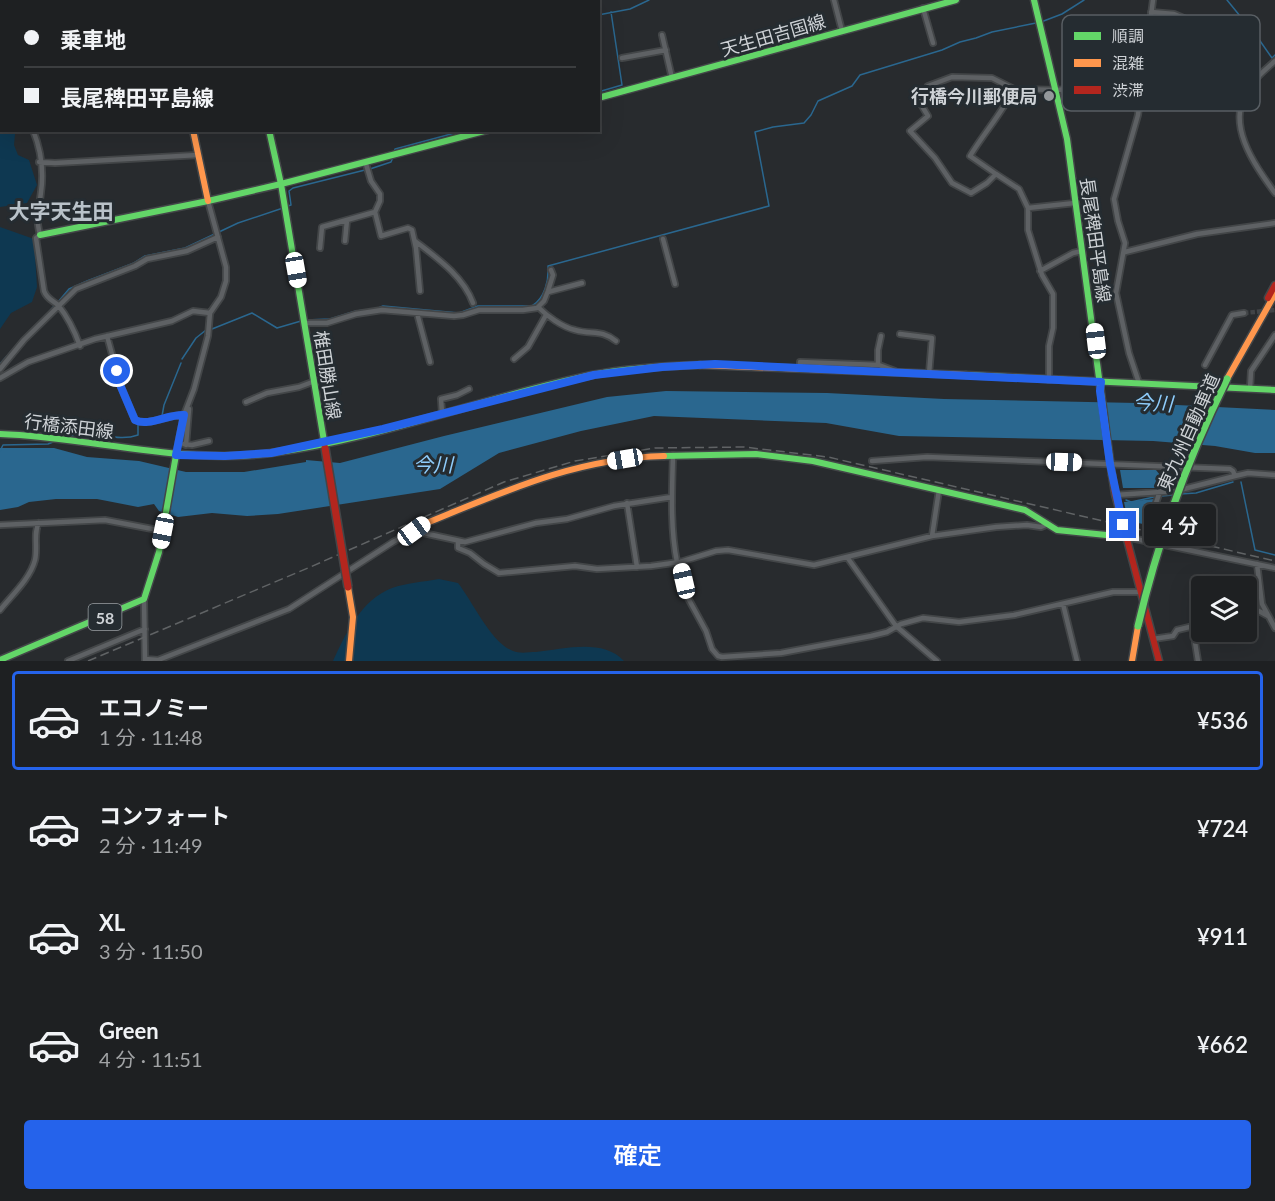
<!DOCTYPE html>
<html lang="ja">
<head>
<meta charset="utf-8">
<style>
  body { margin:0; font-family:Lato,"Noto Sans JP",sans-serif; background:#2b2d2f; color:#f1f3f6; height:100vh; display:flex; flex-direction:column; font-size:22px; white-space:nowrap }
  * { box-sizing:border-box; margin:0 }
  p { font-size:20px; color:#a1a3a5 }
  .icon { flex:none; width:33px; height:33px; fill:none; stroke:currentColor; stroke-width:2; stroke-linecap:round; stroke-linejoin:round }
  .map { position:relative; height:661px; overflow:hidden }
  .side { display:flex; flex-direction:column; background:#1e2022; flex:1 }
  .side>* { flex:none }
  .hud { position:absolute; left:0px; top:0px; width:600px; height:132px; box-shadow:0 6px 24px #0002,0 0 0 2px #3c3e40; display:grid; align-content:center; height:132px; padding:0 24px; background:#1e2022 }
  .controls { position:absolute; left:1191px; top:576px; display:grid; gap:12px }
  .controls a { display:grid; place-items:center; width:66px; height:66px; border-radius:6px; background:#1e2022; box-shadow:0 6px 24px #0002,0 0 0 2px #3c3e40; font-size:30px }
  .end { position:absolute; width:27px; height:27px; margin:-14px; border:8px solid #2563eb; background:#fff; box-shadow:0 0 0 3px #fff }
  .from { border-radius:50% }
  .bubble { position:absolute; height:42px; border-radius:6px; background:#1e2022; box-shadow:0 6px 24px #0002,0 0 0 2px #3c3e40; font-size:20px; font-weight:600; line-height:42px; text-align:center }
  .car { position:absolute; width:18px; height:36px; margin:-18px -9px; border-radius:8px; box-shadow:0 0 4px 2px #0007; background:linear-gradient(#fff 24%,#345 0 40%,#fff 0 76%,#345 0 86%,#fff 0) }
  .hud b { display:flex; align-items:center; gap:21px; height:57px; font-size:22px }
  .hud b+b { border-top:2px solid #3c3e40 }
  .hud i { width:15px; height:15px; background:#f1f3f6 }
  ul { padding:10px 0 0; list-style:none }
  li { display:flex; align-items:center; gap:18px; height:99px; margin:0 12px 9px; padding:0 12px; border:3px solid transparent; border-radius:6px }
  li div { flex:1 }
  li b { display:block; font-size:22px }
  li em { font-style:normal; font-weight:600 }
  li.on { border-color:#2563eb }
  li>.icon { width:54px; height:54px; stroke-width:1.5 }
  .cta { display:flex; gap:12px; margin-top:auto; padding:12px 24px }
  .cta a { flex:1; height:69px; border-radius:6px; background:#2563eb; color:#fff; font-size:24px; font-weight:600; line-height:69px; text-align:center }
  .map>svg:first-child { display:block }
</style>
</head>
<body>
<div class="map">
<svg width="1275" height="661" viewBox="0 0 1275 661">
  <rect width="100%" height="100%" fill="#282b2e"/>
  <!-- green -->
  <path fill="#0e3851" d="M0 71 2 130 29 131 15 134 14 145 18 155 29 160 37 185 27 203 0 207Z
    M0 227 34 239 37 287 32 302 11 313 0 329Z
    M439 579 458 583C473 602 491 643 513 651 520 654 529 652 536 652 564 649 603 638 624 661H333C346 633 361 600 392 588 406 583 423 582 439 579Z"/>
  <!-- water -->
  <path fill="#2a678f" d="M0 0H73V1L2 2 1 24Z
    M666 391 827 393 944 399 1137 403 1275 410V453H1255L1215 446 1153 441 899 436 826 423 654 416 581 431 499 453 440 489 278 514 247 516 212 513 178 517 159 511 154 504 138 507 97 499H56L29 502 18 507 0 510V448H54L87 457 139 461 186 472H244L306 462V460L340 463 444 436 607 397Z
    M1120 470H1156L1160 475 1158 488H1123Z
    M1154 499 1149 516 1144 519 1143 524 1128 521 1124 502Z"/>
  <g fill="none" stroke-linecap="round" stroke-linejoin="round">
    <!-- stream -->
    <path stroke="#2a678f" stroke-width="1.5" d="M198 0 199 2
      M1227 0 1258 38 1272 58 1275 55
      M598 15 630 9 649 0
      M1041 22 1062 14 1084 0
      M598 92 622 85 611 12
      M394 152 395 149 466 130
      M370 169 391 162 393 157
      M288 206 291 205 289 191 293 188 365 170
      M58 302 69 289 87 281 134 263 145 256 185 248 238 223 283 208
      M376 309 383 306 459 313 478 306H532C545 298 549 280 548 266L769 206 755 132 773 127 804 123 811 115 818 101 852 86 860 75 942 50 960 42 976 38 992 32 1036 23
      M42 320 55 305
      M306 320 330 319 356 311 365 310
      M212 329 252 313 277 328 301 321
      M182 359 196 338 206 330
      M0 364 23 338
      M162 416 164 405 181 363
      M71 436C93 429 116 443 138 435V425
      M0 451 3 445 48 444 58 440
      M1241 482 1255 550 1275 555
      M1180 494 1196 493 1233 482
      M1162 496 1173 495
      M1126 500 1131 502 1154 497"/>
    <!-- street-tunnel -->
    <path stroke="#414447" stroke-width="4.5" stroke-dasharray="4.5 2" stroke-linecap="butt" d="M1244 313 1275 310"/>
    <defs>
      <path id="street" d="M834 0 842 31
        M79 2V0
        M923 8 933 43
        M1151 12 1174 14 1193 22 1190 36 1201 40
        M662 35 672 78
        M0 43 2 41
        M622 58 666 50
        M1275 61C1266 69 1256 77 1249 87 1224 123 1254 164 1275 193
        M0 62 2 63
        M1143 86 1242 99
        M33 130C41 150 44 171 41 192 39 211 35 215 40 235L36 238 44 291C47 299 52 300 58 305 67 316 75 332 80 346
        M39 162 55 163 198 155
        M366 164 371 181 380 194V201L375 212 381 236 408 228 412 230 416 248 420 291
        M996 174 970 156C984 133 1002 113 1014 89
        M1075 203 1028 208 1019 189 996 174 987 183 971 193 952 183 935 158 910 131 928 116 919 101 931 93 928 86 952 77 992 78 1014 89 1057 90 1088 87 1140 98
        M1028 208V230L1042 275 1053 294V328L1049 346V380
        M663 239 675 284
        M345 241 347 220
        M415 241C437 258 463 276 473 303
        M320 248 322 227 375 212
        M1125 252 1197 234 1275 223
        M1040 271 1073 253 1082 251
        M548 292 582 283
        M538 307C547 316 562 327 575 330 592 335 601 329 616 341
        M417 313 430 362
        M305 323H327L356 314 382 310 454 316 463 315 479 310H523L537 308 544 301 548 291 553 275 551 270
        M900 334 932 338 929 374
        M107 336 121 387 135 420C148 427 168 414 184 415
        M514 359 528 347 546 315
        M878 365V350L881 336
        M1205 365 1232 315 1244 313
        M800 368V362L879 365 895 371
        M0 369 24 340 76 289 135 266 147 259 187 251 218 237
        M0 378 28 362 95 339 172 321 193 311 210 313
        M1139 383 1129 353 1116 293 1125 243 1118 221 1114 199 1138 115 1153 0
        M1250 389 1251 371 1275 335
        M246 402 267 393 299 387 315 381
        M442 413 441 399 457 395 469 389
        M184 444 192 445 209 441
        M186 445 189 409
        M176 454 184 415 194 389 208 336 210 313 221 297 226 281V267L208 201
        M673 455C672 490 670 528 677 562
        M872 461 927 457 1230 469 1233 471 1235 476 1248 473 1275 475
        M1115 495 1176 491 1235 476
        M627 503 637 567
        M1149 524 1166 473
        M0 525 105 520 163 531
        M932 536 939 490
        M1126 537 1275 568
        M458 542V548L470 553 484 564 499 573 575 566 597 569 651 566 680 562 716 551 728 550 814 565 932 536 996 527 1027 525 1041 527 1048 524
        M847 557 896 626 937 661
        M680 562 688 598 706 631 712 649 718 656 722 657 781 653 871 636 887 632 901 624 923 618 959 622 1014 615 1113 592H1142
        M1257 564 1262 604 1275 628
        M144 599 145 661
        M1063 604 1077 661
        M0 610C12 595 30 579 35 560 38 548 33 532 39 523
        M1246 613 1257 610 1268 616
        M1153 639 1173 636 1177 630 1202 624
        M1195 642 1198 661
        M145 659 158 660 289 609 393 542 414 531 465 542 536 523 567 519 614 506 672 497
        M68 661 145 629"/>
      <path id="fast" d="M165 0V2
        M240 0V2
        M1034 0 1067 139 1112 475
        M598 98 956 0
        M269 130 281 184 325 447
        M40 235 208 201 281 184 488 130
        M966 375 1275 390
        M0 434C90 437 180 465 271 453 380 439 484 397 592 375 628 368 664 366 700 365
        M664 456 756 454 813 461 1025 510 1057 530 1126 537
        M0 660 144 599 159 552 176 455"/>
      <path id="slow" d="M193 130 208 201
        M700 365 966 375
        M1227 379 1275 294
        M414 531 424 524C503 492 576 458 664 456
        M348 587 353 617 349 661
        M1132 661 1138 626"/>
      <path id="jam" d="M1268 298 1275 285
        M1112 475 1115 494 1159 661"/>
    </defs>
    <!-- street casing -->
    <use href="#street" stroke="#434648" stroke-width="8"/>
    <!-- fast casing -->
    <use href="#fast" stroke="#434648" stroke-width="9"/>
    <!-- slow casing -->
    <use href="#slow" stroke="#434648" stroke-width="9"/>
    <!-- jam casing -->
    <use href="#jam" stroke="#434648" stroke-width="9"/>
    <!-- street -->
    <use href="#street" stroke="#5e6164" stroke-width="4.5"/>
    <!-- fast -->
    <use href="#fast" stroke="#63d668" stroke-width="6"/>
    <!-- slow -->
    <use href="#slow" stroke="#ff974d" stroke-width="6"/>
    <!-- jam -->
    <use href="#jam" stroke="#b3261e" stroke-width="6"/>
    <!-- rail -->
    <path stroke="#606365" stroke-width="1.5" stroke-dasharray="9 4.5" stroke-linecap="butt" d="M88 661 308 568 504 482 575 461 655 448 744 447 828 457 1275 561"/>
    <defs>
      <path id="fast-bridge" d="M1138 626C1158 540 1188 458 1227 379"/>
      <path id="jam-bridge" d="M325 448 348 587"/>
    </defs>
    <!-- fast-bridge casing -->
    <use href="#fast-bridge" stroke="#434648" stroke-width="10" stroke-linecap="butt"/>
    <!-- jam-bridge casing -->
    <use href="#jam-bridge" stroke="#434648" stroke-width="10" stroke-linecap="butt"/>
    <!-- fast-bridge -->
    <use href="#fast-bridge" stroke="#63d668" stroke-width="7"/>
    <!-- jam-bridge -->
    <use href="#jam-bridge" stroke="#b3261e" stroke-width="7"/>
  </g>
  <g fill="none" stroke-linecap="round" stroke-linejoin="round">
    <!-- route -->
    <path stroke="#2563eb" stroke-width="8" d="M117 371 121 387 135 420C148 427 168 414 184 415L176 455 225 456 271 453 383 429 594 375 662 367 715 364 1101 382 1100 391 1110 464 1123 525"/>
  </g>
  <!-- markers -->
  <circle fill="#94989b" stroke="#252c31" stroke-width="2" cx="1049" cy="96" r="6"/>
  <g text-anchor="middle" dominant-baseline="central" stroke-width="6" stroke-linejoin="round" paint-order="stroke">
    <!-- shield labels -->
    <rect fill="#252c31" stroke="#9ba0a4" stroke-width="1.5" x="88.5" y="604" width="33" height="26" rx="4.5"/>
    <g font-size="16" font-weight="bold" fill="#ced2d6">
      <text x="105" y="617">58</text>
    </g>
    <!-- street labels -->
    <g font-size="18" fill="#ced2d6" stroke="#252c31">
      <text transform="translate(773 35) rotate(-16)">天生田吉国線</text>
      <text transform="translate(1096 240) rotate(82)">長尾稗田平島線</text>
      <text transform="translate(328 375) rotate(81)">椎田勝山線</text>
      <text transform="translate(69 426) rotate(7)">行橋添田線</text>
      <text transform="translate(1188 432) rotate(-66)">東九州自動車道</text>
    </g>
    <!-- poi labels -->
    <g font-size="18" font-weight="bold" fill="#ced2d6" stroke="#252c31" text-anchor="end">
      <text x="1037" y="96">行橋今川郵便局</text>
    </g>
    <!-- water labels -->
    <g font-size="20" font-style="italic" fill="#8fcdfc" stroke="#252c31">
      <text transform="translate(1153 402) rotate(3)">今川</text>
      <text x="433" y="464">今川</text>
    </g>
    <!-- quarter labels -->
    <g font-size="21" font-weight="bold" fill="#b9c2c9" stroke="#252c31">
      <text x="61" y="210">大字天生田</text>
    </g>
  </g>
  <!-- legend -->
  <rect x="1062" y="15" width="198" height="96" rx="9" fill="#252c31" stroke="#585e63" stroke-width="1.5"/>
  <rect x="1074" y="32" width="27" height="8" fill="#63d668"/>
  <rect x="1074" y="59" width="27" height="8" fill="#ff974d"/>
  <rect x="1074" y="86" width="27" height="8" fill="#b3261e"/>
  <g font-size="16" fill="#ced2d6">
    <text x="1112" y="42">順調</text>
    <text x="1112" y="69">混雑</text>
    <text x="1112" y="96">渋滞</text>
  </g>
</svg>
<div class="controls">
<a><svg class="icon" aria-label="layers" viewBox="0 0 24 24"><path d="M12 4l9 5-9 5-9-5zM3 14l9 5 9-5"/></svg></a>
</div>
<i class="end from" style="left:117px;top:371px"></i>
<i class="end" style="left:1123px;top:525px"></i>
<div class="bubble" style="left:1144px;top:504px;width:72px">4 分</div>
<i class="car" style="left:296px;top:270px;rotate:170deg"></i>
<i class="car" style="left:1096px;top:341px;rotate:353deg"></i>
<i class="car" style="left:625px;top:459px;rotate:260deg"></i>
<i class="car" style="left:1064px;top:462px;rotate:92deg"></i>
<i class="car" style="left:163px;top:531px;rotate:191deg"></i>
<i class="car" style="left:414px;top:531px;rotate:54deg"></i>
<i class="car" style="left:684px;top:581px;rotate:347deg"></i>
<div class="hud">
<b><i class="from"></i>乗車地</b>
<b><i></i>長尾稗田平島線</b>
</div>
</div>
<section class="side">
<ul>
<li class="on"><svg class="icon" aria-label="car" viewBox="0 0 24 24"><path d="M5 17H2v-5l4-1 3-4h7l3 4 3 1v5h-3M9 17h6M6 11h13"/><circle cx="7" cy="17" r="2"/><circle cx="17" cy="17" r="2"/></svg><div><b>エコノミー</b><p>1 分 · 11:48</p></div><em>¥536</em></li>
<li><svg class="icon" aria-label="car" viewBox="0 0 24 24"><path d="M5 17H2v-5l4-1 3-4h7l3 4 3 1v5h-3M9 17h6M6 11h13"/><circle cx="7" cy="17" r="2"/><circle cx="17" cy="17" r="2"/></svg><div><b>コンフォート</b><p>2 分 · 11:49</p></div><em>¥724</em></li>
<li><svg class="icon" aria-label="car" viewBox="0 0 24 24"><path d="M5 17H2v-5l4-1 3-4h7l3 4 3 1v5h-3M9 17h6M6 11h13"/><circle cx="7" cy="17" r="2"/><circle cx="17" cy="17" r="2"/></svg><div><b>XL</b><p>3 分 · 11:50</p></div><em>¥911</em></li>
<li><svg class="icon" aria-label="car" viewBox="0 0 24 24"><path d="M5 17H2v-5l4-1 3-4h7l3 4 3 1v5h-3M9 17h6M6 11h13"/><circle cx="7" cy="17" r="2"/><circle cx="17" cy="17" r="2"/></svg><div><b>Green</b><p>4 分 · 11:51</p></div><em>¥662</em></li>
</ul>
<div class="cta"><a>確定</a></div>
</section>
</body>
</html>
